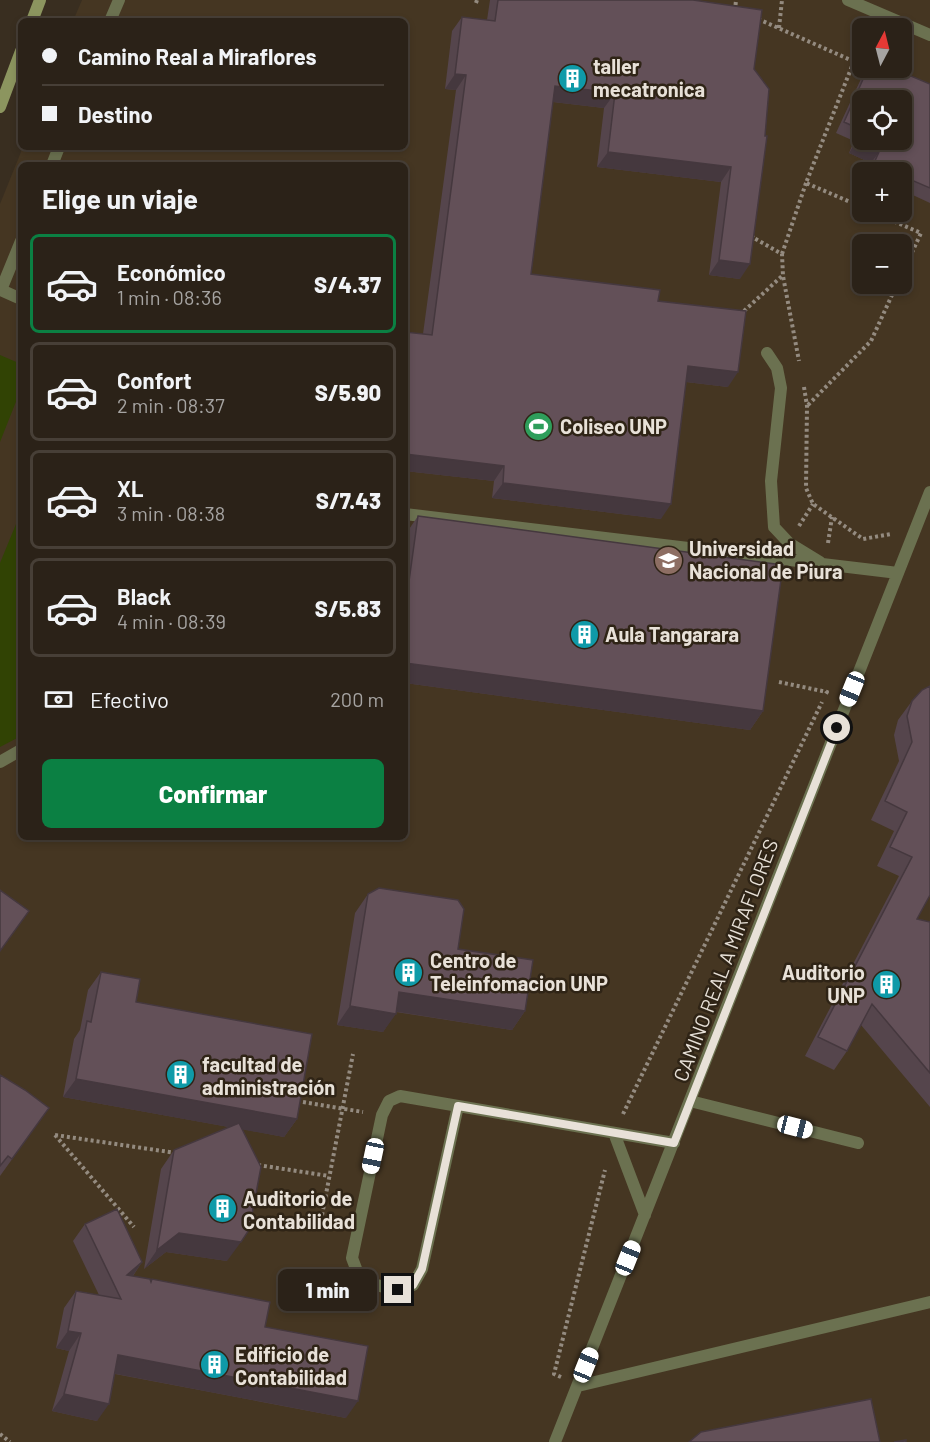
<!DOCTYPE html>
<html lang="es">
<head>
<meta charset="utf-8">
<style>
  body { margin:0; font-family:Barlow,sans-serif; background:#372f25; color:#f1f3f6; height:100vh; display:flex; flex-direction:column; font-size:22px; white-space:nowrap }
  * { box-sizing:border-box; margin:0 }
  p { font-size:20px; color:#a6a4a2 }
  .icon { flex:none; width:33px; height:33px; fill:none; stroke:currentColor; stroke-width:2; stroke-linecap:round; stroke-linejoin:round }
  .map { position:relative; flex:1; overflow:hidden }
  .sheet { position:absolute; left:18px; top:162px; width:390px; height:678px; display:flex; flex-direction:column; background:#2b2218; border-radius:9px; box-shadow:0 3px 9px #0003,0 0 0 2px #473f37 }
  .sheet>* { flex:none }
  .top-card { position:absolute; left:18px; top:18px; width:390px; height:132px; border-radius:9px; box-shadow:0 3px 9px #0003,0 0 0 2px #473f37; display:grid; align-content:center; height:132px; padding:0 24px; background:#2b2218 }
  .needle { width:39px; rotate:7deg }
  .tools { position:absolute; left:852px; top:18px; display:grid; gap:12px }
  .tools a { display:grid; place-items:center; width:60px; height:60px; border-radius:9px; background:#2b2218; box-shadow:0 3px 9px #0003,0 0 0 2px #473f37; font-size:30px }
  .end { position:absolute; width:27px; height:27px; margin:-14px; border:8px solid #e8e1d8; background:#111; box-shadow:0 0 0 3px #111 }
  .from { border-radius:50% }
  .bubble { position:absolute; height:42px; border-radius:9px; background:#2b2218; box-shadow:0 3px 9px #0003,0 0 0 2px #473f37; font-size:20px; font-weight:800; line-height:42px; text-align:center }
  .car { position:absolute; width:18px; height:36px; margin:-18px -9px; border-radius:8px; box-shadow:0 0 4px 2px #0007; background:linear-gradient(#fff 24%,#345 0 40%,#fff 0 76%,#345 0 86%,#fff 0) }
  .top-card b { display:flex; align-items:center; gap:21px; height:57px; font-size:22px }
  .top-card b+b { border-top:2px solid #473f37 }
  .top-card i { width:15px; height:15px; background:#f1f3f6 }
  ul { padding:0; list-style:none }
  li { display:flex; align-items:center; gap:18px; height:99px; margin:0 12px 9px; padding:0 12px; border:3px solid #473f37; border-radius:9px }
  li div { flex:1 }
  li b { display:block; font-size:22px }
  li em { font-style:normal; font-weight:800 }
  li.active { border-color:#0b8043 }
  li>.icon { width:54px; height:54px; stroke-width:1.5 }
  h2 { padding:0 24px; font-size:27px; line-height:72px }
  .pay { display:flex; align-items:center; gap:15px; height:66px; padding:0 24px; font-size:22px }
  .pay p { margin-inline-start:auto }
  .primary-button { display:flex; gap:12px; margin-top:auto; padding:12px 24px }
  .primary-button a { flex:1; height:69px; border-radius:9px; background:#0b8043; color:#fff; font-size:24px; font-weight:800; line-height:69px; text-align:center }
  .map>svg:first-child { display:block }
</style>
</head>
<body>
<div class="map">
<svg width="930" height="1442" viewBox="0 0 930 1442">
  <rect width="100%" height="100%" fill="#392e20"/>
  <!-- built -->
  <path fill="#453622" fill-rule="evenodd" d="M82 0H930V1442H0V204L23 147H405V21H73ZM862 28H902V68H862ZM862 100H902V140H862ZM21 165H405V837H21ZM862 172H902V212H862ZM862 244H902V284H862Z"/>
  <!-- green -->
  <path fill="#314304" d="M0 355 21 364V389L0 442Z
    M21 512V736L0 747V563Z"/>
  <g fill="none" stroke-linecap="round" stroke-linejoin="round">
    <!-- path -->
    <path stroke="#948b80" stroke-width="4" stroke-dasharray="3 3" stroke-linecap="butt" d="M476 3 477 0
      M735 11 736 0
      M758 19 862 65
      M779 28 782 0
      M854 61 806 183 862 207
      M872 212 921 233 902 274
      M753 235 752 237 782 254 783 276 799 361
      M782 254 806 183
      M744 311 782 276
      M804 387 807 406 806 488 813 504 863 539 891 534
      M808 405 871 341 897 284
      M799 526 813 504
      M828 543 832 517
      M779 682 827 692 825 695
      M303 1102 363 1112
      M623 1114 822 702
      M55 1135 176 1153
      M55 1135 134 1227
      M258 1165 329 1176
      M322 1215 353 1054
      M561 1377 554 1374 605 1170
      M0 1434 10 1442"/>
    <!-- service -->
    <path stroke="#6b7150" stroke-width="12" d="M848 0 930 35
      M110 21 119 0
      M52 165 59 147
      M21 241 1 290 21 299
      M767 353 777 368 781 388 771 481 774 527 789 543 820 562
      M405 514 898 573
      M0 762 21 750
      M690 1101 858 1143
      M458 1106 422 1269 413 1285C392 1292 381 1287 360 1279L352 1258 382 1115 389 1101 400 1096 674 1143
      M614 1133 645 1215
      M578 1386 930 1302
      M555 1442 930 492"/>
    <!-- secondary -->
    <path stroke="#8c955f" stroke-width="12" d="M32 21 40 0
      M0 107 21 51"/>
  </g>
  <!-- wall -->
  <path fill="#55454c" d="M490 0H693L754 69 740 279 709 275 721 182 597 167 604 108 553 102 531 274 658 301 728 387 686 382 661 519 492 498 494 481 405 471V332L423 334 456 90 445 89 452 31 462 17 487 20Z
    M866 68H892L930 84V203L902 190V172H867L871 163 849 153 854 141 836 133Z
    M418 516 763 711 750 730 405 683V535Z
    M912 701 917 919 930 922V1107L861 1025 847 1051 834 1070 805 1056 899 876 877 866 894 831 871 820 899 761 894 735 898 720Z
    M368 894 458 949 525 1011 512 1030 396 1012 383 1032 337 1025 355 913Z
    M101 972 136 1002 297 1119 284 1137 242 1129 227 1261 166 1252 144 1269 161 1169 174 1150 229 1127 63 1097 74 1039 80 1030 88 990Z
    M0 1075 49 1108 0 1176Z
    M85 1224 142 1262 133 1276 151 1281 265 1327 346 1418 115 1374 97 1421 52 1411 69 1351 56 1348 64 1308 76 1291 99 1295 73 1241Z"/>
  <!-- shaded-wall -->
  <path fill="#45383e" d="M455 74 466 75 456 90 445 89Z
    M555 86 615 93 604 108 545 101Z
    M856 142 879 152 871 163 849 153Z
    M608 152 731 167 721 182 597 167Z
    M719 260 750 264 740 279 709 275Z
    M688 366 738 372 728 387 678 381Z
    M405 454 504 466 494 481 405 471Z
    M503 483 671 504 661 519 492 498Z
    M405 663 763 711 750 730 405 683Z
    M399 992 525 1011 512 1030 386 1010Z
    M350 1006 396 1014 383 1032 337 1025Z
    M76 1079 297 1119 284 1137 63 1097Z
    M179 1233 241 1242 227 1261 166 1252 144 1269 157 1250Z
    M142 1262 130 1280 127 1275Z
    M68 1331 81 1333 69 1351 56 1348Z
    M118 1355 358 1401 346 1418 106 1372Z
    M64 1394 109 1404 97 1421 52 1411Z"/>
  <!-- building -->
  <path fill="#635058" stroke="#45383e" stroke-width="1.5" fill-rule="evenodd" d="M498 0H693L762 10 754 69 769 89 765 136H767L750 264 719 260 731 167 608 152 615 93 555 86 531 274 660 290 658 301 746 311 738 372 688 366 671 504 503 483 504 466 405 454V332L432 335 466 75 455 74 462 17 495 21Z
    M868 68H892L930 84V188L902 176V172H895L874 163 879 152 856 142 862 130 844 122ZM862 100H902V140H862Z
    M418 516 783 565 763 711 405 663V610Z
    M930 686V895L917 919 930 922V1073L872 1004 847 1051 818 1037 912 857 890 847 907 812 885 801 912 742 907 716 912 701 922 690Z
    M379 888 458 900 464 909 458 949 533 960 525 1011 399 992 396 1014 350 1006 368 894Z
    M0 890 29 911 0 951Z
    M101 972 140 979 136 1002 312 1034 297 1119 76 1079 87 1021 91 1022Z
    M0 1075 25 1090 49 1108 12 1159 8 1156 0 1166Z
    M239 1123 261 1167 249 1230 241 1242 179 1233 157 1250 174 1150Z
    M117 1209 142 1262 127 1275 150 1279 151 1282 152 1279 270 1302 265 1327 368 1346 358 1401 118 1355 109 1404 64 1394 81 1333 68 1331 76 1291 121 1299 85 1224Z
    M871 1399 880 1442H689L701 1432Z
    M906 1440V1442H894Z"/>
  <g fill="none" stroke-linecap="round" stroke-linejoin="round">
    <!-- route -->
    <path stroke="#e8e1d8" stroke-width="8" d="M398 1290 413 1285 422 1269 458 1106 674 1143 837 728"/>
  </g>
  <!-- icons -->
  <defs>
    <symbol id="building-disc" viewBox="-11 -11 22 22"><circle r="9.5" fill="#0f9aa8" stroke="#2f2416"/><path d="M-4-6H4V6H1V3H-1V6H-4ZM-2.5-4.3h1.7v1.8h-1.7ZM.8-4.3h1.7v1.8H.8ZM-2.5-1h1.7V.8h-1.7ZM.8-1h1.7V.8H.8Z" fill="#fff"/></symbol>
    <symbol id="stadium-disc" viewBox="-11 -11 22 22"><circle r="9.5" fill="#2e9e5b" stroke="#2f2416"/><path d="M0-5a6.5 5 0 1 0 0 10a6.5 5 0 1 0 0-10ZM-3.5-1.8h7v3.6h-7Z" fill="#fff"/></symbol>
    <symbol id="university-disc" viewBox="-11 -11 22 22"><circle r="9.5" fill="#8d6e63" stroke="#2f2416"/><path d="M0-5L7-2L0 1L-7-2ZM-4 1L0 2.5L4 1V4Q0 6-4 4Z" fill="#fff"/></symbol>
  </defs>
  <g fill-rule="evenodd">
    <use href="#building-disc" x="556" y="62" width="33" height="33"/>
    <use href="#stadium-disc" x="522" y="410" width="33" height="33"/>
    <use href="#university-disc" x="652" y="544" width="33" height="33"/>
    <use href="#building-disc" x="568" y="618" width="33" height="33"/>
    <use href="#building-disc" x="392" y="956" width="33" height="33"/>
    <use href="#building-disc" x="870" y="968" width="33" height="33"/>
    <use href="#building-disc" x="164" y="1058" width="33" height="33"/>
    <use href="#building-disc" x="206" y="1192" width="33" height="33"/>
    <use href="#building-disc" x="198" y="1348" width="33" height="33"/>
  </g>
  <g text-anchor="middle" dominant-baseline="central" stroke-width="5" stroke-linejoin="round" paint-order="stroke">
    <!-- poi labels -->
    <g font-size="20" font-weight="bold" fill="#e8e1d8" stroke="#2f2416" text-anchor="start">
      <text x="593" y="66">taller<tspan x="593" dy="23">mecatronica</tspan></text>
      <text x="560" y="426">Coliseo UNP</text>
      <text x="689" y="548">Universidad<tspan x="689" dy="23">Nacional de Piura</tspan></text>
      <text x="605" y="634">Aula Tangarara</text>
      <text x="430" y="960">Centro de<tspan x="430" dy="23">Teleinfomacion UNP</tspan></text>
      <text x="865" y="972" text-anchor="end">Auditorio<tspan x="865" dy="23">UNP</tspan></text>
      <text x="202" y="1064">facultad de<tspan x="202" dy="23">administración</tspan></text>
      <text x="243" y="1198">Auditorio de<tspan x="243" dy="23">Contabilidad</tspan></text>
      <text x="235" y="1354">Edificio de<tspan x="235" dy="23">Contabilidad</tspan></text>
    </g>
    <!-- street labels -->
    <g font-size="20" fill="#e8e1d8" stroke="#2f2416">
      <text transform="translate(725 960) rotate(-69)">CAMINO REAL A MIRAFLORES</text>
    </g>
  </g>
</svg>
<div class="tools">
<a><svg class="needle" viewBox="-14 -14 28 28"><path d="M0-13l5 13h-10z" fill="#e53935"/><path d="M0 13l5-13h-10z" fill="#a6a4a2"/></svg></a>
<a><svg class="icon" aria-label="locate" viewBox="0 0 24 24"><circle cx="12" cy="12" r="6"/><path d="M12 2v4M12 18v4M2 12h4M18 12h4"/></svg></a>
<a>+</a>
<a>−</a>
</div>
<i class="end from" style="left:837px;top:728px"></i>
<i class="end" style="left:398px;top:1290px"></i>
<div class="bubble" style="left:278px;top:1269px;width:99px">1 min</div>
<i class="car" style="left:852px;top:689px;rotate:202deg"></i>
<i class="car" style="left:795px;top:1127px;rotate:104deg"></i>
<i class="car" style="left:373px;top:1156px;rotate:192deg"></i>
<i class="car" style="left:628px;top:1258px;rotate:22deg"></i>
<i class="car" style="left:586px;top:1365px;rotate:22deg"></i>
<div class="top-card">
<b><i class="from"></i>Camino Real a Miraflores</b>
<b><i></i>Destino</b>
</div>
<section class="sheet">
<h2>Elige un viaje</h2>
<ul>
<li class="active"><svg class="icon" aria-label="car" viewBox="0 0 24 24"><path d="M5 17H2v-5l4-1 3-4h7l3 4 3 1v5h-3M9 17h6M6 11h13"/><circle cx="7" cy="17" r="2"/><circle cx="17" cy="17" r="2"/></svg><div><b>Económico</b><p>1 min · 08:36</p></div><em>S/4.37</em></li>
<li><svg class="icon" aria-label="car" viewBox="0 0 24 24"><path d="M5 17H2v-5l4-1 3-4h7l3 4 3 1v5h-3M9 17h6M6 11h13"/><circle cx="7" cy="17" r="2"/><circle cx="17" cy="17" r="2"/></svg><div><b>Confort</b><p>2 min · 08:37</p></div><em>S/5.90</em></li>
<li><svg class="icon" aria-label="car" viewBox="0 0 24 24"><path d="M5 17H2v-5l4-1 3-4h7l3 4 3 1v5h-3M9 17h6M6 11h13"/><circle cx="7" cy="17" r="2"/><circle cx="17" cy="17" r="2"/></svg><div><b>XL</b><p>3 min · 08:38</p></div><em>S/7.43</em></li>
<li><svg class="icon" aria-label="car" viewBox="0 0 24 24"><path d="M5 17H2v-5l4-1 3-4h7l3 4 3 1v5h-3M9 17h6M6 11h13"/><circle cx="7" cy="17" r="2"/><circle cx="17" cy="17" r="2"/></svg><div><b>Black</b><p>4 min · 08:39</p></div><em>S/5.83</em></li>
</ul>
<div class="pay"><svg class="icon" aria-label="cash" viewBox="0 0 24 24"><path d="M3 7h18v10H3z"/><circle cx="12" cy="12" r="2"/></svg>Efectivo<p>200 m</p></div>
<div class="primary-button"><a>Confirmar</a></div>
</section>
</div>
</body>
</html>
